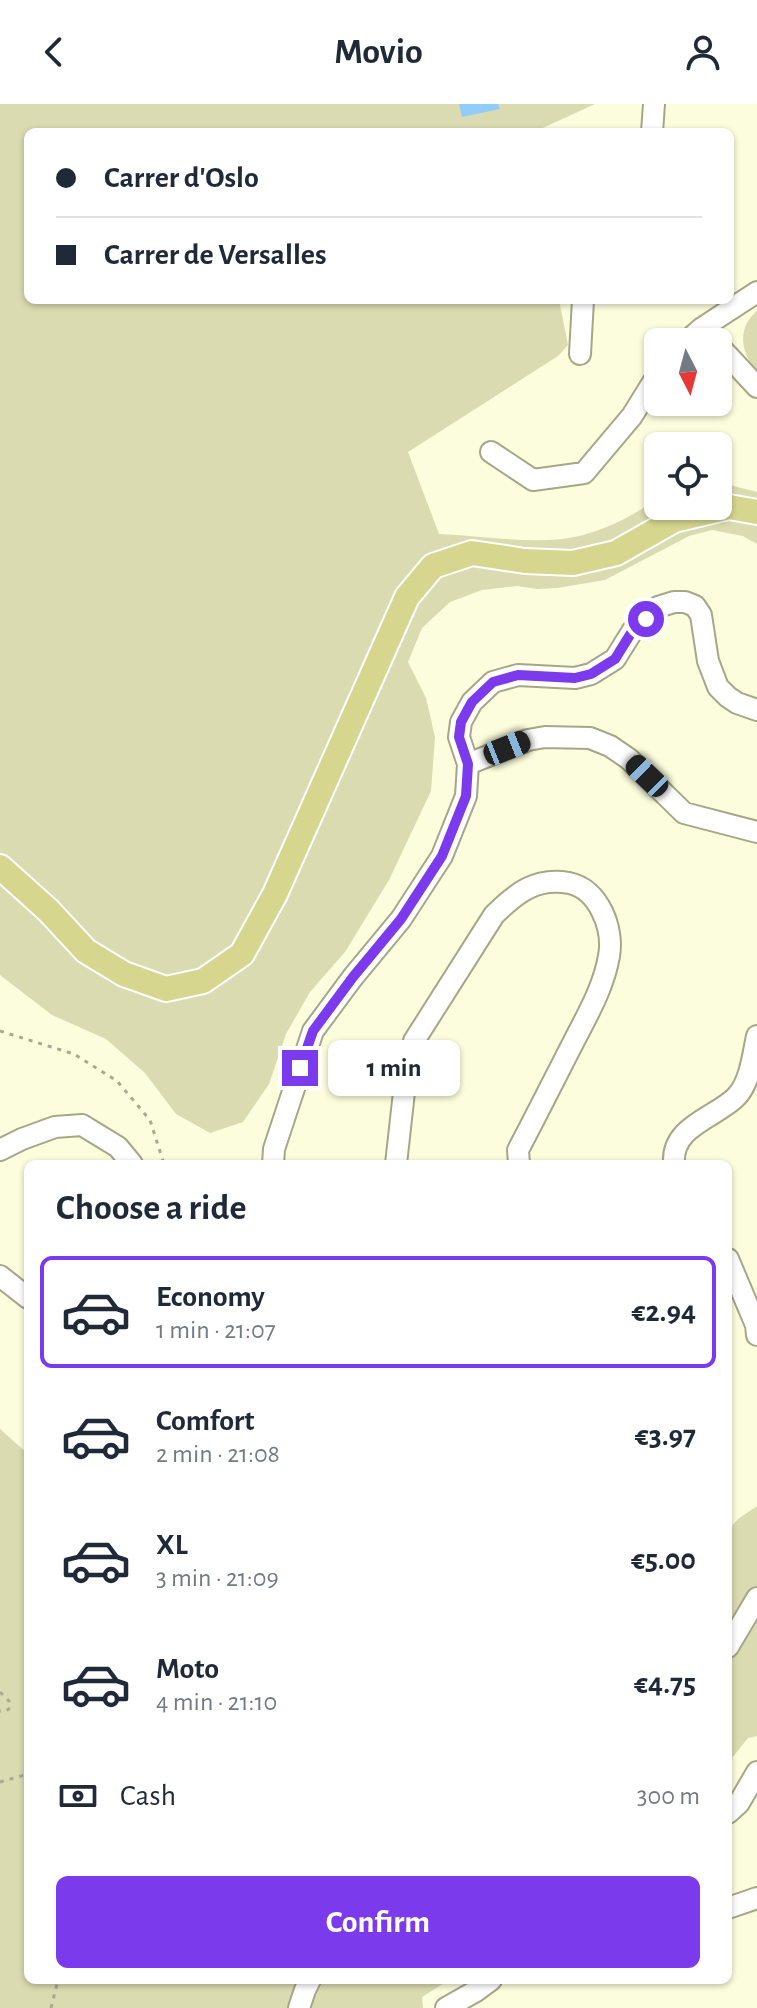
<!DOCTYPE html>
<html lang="en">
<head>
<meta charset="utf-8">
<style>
  body { margin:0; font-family:"Alegreya Sans",sans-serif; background:#f2f2f3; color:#1f2937; height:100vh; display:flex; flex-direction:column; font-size:30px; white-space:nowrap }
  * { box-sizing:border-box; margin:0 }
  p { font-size:26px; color:#747a83 }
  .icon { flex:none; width:44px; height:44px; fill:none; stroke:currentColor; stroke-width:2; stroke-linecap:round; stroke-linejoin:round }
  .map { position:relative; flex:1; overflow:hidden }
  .drawer { position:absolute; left:24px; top:1056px; width:708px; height:824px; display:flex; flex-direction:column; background:#fff; border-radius:12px; box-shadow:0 2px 6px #0004 }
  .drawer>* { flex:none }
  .banner { position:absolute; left:24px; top:24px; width:710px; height:176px; border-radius:12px; box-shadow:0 2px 6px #0004; display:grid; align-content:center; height:176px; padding:0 32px; background:#fff }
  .needle { width:52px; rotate:174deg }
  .buttons { position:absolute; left:644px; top:224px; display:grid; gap:16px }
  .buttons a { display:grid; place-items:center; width:88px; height:88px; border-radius:12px; background:#fff; box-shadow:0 2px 6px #0004; font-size:40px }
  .end { position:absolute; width:36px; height:36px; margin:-18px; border:10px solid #7c3aed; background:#fff; box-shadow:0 0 0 4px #fff }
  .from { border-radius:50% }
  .bubble { position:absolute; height:56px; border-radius:12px; background:#fff; box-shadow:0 2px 6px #0004; font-size:26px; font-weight:700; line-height:56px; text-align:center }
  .car { position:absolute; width:24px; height:48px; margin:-24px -12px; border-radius:10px; box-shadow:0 0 6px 2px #0007; background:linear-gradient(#222 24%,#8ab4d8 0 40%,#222 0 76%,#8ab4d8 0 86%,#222 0) }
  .banner b { display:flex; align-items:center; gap:28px; height:76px; font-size:30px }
  .banner b+b { border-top:2px solid #e0e1e3 }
  .banner i { width:20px; height:20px; background:#1f2937 }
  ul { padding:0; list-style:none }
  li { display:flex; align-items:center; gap:24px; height:112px; margin:0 16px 12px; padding:0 16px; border:4px solid transparent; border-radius:12px }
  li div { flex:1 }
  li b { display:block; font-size:30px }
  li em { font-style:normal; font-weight:700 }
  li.selected { border-color:#7c3aed }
  li>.icon { width:72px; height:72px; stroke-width:1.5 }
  h2 { padding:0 32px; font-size:36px; line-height:96px }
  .pay { display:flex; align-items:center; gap:20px; height:88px; padding:0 32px; font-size:30px }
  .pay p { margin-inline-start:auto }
  .action { display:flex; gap:16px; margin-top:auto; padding:16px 32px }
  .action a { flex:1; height:92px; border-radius:12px; background:#7c3aed; color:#fff; font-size:32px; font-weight:700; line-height:92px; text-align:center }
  header { display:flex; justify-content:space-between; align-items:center; height:104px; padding:0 32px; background:#fff; font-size:36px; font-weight:700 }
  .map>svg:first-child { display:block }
</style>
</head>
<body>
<header><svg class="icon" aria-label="back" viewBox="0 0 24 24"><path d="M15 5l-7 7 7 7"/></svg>Movio<svg class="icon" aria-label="person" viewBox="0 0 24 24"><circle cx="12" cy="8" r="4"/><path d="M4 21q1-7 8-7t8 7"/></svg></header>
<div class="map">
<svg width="757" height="1904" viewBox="0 0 757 1904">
  <rect width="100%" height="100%" fill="#fcfddc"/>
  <!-- green -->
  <path fill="#dadbb0" d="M0 0H595L534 28H28V196H559L568 241 558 252 408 348 439 430C480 432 522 439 562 435 597 431 630 414 658 394V402H718V380H726L757 388V440L743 432 712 426 689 432 605 476 557 484 537 485 517 482 482 486 450 498 422 524 408 558 426 594 435 633 431 687 389 776 345 848 310 888 286 930 269 980 243 1018 210 1029 176 1010 145 969 106 935 52 911 0 871Z
    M757 207V267C740 249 737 223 757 207Z
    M0 1325 28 1350V1876H449L422 1893 423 1904H0Z
    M757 1402V1632L748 1634 728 1659V1427L738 1415Z"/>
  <!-- water -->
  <path fill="#90cdfb" d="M459 0H498L500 5 462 13Z"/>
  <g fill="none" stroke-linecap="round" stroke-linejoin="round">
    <defs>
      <path id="minor" d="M652 28 654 0
        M686 238 702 224 757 188
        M718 241 757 283
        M580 250 583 196
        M491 348 533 376 584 369 632 312 658 270
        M468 660 528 636 545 633 590 634 610 642 629 655 684 709 757 728
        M0 1046 22 1035 55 1023 82 1021 118 1043 132 1060
        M273 1060 274 1045 313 927 353 873 401 815 442 752 466 692 468 660 459 633 461 618 472 598 493 578 518 571 575 574 591 570 615 555 633 526 658 503 674 498H685L695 502 701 511 708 557 718 583 728 593 737 599 757 606
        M396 1060 406 970 414 937 494 811C516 789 536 773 569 779 599 785 614 825 609 852 604 882 588 910 574 937 555 974 537 1010 518 1046L519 1060
        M674 1060C671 1022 715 1014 736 993 750 979 753 951 757 932
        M728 1155 756 1221 757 1231
        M0 1172 28 1194
        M728 1543 757 1494
        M728 1709 739 1699 757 1668
        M728 1804 757 1794
        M299 1904 305 1886 310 1876
        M446 1904 476 1887 491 1876"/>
      <path id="major" d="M0 763 48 806 86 847 124 870 166 885 203 877 242 850 275 790 407 493 433 462 472 449 525 457 573 459 616 449 674 416 729 403 757 408"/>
    </defs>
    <!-- minor casing -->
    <use href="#minor" stroke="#a6a788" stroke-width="24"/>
    <!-- major casing -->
    <use href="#major" stroke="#fff" stroke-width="28"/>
    <!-- path -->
    <path stroke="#a8a991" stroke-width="3" stroke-dasharray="4 6" stroke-linecap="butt" d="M0 927 74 950 117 977 150 1016 164 1060
      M0 1588 9 1597 10 1604 6 1607H0
      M0 1678 28 1670
      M51 1904 58 1876"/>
    <!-- minor -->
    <use href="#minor" stroke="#fff" stroke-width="20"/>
    <!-- major -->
    <use href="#major" stroke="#d6d68f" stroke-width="24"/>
  </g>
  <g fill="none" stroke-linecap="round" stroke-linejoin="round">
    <!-- route -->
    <path stroke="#7c3aed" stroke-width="10" d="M300 964 313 927 353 873 401 815 442 752 466 692 468 660 459 633 461 618 472 598 493 578 518 571 575 574 591 570 615 555 633 526 646 515"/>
  </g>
</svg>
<div class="buttons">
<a><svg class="needle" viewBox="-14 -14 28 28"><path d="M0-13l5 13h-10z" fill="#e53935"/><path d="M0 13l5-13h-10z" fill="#747a83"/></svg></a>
<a><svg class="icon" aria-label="locate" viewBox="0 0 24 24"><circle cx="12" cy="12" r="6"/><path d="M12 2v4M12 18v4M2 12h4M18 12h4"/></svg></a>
</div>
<i class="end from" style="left:646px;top:515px"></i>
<i class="end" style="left:300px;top:964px"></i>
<div class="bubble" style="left:328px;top:936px;width:132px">1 min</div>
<i class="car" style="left:507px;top:644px;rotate:68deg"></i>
<i class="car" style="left:647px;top:672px;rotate:314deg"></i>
<div class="banner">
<b><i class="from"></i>Carrer d'Oslo</b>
<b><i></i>Carrer de Versalles</b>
</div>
<section class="drawer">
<h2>Choose a ride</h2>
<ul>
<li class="selected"><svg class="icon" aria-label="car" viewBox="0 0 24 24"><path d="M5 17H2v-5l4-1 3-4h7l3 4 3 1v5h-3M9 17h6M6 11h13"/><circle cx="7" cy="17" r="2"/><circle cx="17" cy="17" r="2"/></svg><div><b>Economy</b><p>1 min · 21:07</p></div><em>€2.94</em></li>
<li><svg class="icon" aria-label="car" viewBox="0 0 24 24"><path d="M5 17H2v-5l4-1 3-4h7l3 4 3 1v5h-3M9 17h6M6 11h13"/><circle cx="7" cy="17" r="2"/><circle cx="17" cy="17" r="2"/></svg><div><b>Comfort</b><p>2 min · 21:08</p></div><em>€3.97</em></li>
<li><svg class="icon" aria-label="car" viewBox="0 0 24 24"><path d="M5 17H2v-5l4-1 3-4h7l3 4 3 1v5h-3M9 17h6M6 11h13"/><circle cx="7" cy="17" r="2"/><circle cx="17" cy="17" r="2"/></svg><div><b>XL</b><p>3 min · 21:09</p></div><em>€5.00</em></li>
<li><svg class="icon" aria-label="car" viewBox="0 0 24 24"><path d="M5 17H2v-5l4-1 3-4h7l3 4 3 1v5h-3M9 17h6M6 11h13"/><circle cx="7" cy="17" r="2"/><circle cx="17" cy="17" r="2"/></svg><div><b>Moto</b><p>4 min · 21:10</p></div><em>€4.75</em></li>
</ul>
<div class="pay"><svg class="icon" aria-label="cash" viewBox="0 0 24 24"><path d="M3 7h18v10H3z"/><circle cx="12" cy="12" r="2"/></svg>Cash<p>300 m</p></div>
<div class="action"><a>Confirm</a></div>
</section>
</div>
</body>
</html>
